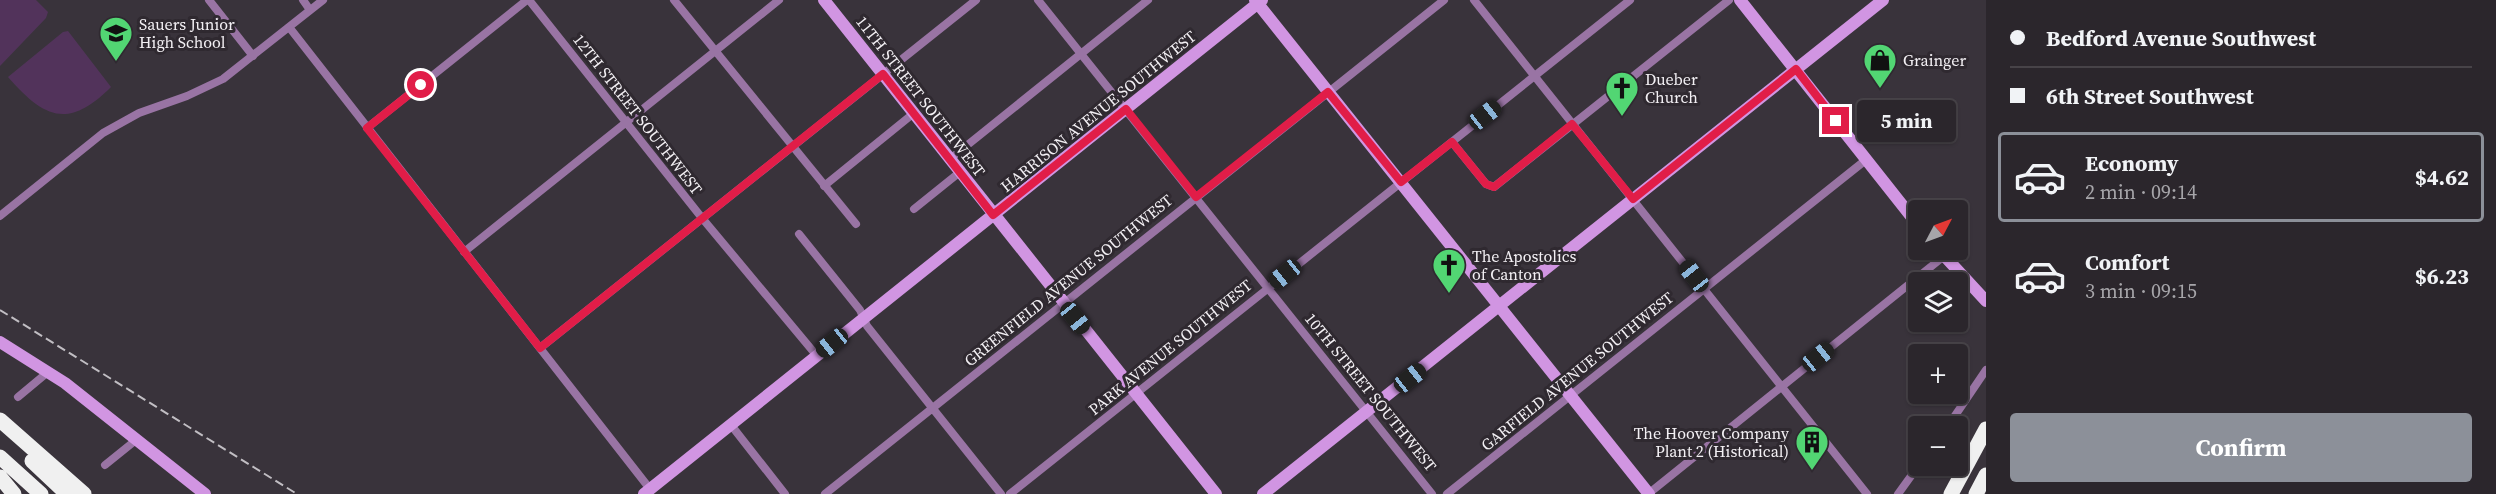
<!DOCTYPE html>
<html lang="en">
<head>
<meta charset="utf-8">
<style>
  body { margin:0; font-family:"Source Serif 4",serif; background:#373238; color:#f1f3f6; height:100vh; display:flex; flex-direction:column; font-size:22px; white-space:nowrap }
  * { box-sizing:border-box; margin:0 }
  p { font-size:20px; color:#a6a5a9 }
  .icon { flex:none; width:33px; height:33px; fill:none; stroke:currentColor; stroke-width:2; stroke-linecap:round; stroke-linejoin:round }
  .map { position:relative; flex:1; overflow:hidden }
  .panel { display:flex; flex-direction:column; background:#2b262c; width:510px }
  .panel>* { flex:none }
  .banner { display:grid; align-content:center; height:132px; padding:0 24px; background:#2b262c }
  .needle { width:39px; rotate:49deg }
  .fabs { position:absolute; left:1908px; top:200px; display:grid; gap:12px }
  .fabs a { display:grid; place-items:center; width:60px; height:60px; border-radius:6px; background:#2b262c; box-shadow:0 2px 4px #0004,0 0 0 2px #474348; font-size:30px }
  .end { position:absolute; width:27px; height:27px; margin:-14px; border:8px solid #e11d48; background:#fff; box-shadow:0 0 0 3px #fff }
  .from { border-radius:50% }
  .bubble { position:absolute; height:42px; border-radius:6px; background:#2b262c; box-shadow:0 2px 4px #0004,0 0 0 2px #474348; font-size:20px; font-weight:700; line-height:42px; text-align:center }
  .car { position:absolute; width:18px; height:36px; margin:-18px -9px; border-radius:8px; box-shadow:0 0 4px 2px #0007; background:linear-gradient(#222 24%,#8ab4d8 0 40%,#222 0 76%,#8ab4d8 0 86%,#222 0) }
  .banner b { display:flex; align-items:center; gap:21px; height:57px; font-size:22px }
  .banner b+b { border-top:2px solid #474348 }
  .banner i { width:15px; height:15px; background:#f1f3f6 }
  ul { padding:0; list-style:none }
  li { display:flex; align-items:center; gap:18px; height:90px; margin:0 12px 9px; padding:0 12px; border:3px solid transparent; border-radius:6px }
  li div { flex:1 }
  li b { display:block; font-size:22px }
  li em { font-style:normal; font-weight:700 }
  li.on { border-color:#8c9099 }
  li>.icon { width:54px; height:54px; stroke-width:1.5 }
  .action { display:flex; gap:12px; margin-top:auto; padding:12px 24px }
  .action a { flex:1; height:69px; border-radius:6px; background:#8c9099; color:#fff; font-size:24px; font-weight:700; line-height:69px; text-align:center }
  main { display:flex; flex:1; min-height:0 }
  .map>svg:first-child { display:block }
</style>
</head>
<body>
<main>
<div class="map">
<svg width="1986" height="494" viewBox="0 0 1986 494">
  <rect width="100%" height="100%" fill="#39333b"/>
  <!-- green -->
  <path fill="#52335b" d="M0 0H36L48 12 46 18 0 66Z
    M68 31 111 87C68 130 44 118 8 77L63 32Z"/>
  <g fill="none" stroke-linecap="round" stroke-linejoin="round">
    <!-- street -->
    <path stroke="#9974a4" stroke-width="8" d="M209 0 253 56
      M303 0 310 10
      M529 0 702 218 817 356
      M674 0 856 224
      M1038 0 1432 494
      M1474 0 1867 494
      M289 27 650 489
      M367 128 527 0
      M1452 142 1486 184 1494 187 1729 0
      M950 159 1148 0
      M824 186 914 113
      M914 209 960 172
      M0 216 103 133 139 113 187 96 223 79 323 0
      M799 234 860 310 867 326 1001 494
      M464 252 779 0
      M540 348 976 0
      M18 397 48 372
      M731 425 785 494
      M1948 426 1986 370
      M105 465 136 440
      M825 494 1444 0
      M1010 494 1630 0
      M1447 494 1867 159
      M1648 494 1943 257
      M1898 494 1919 465"/>
    <!-- secondary -->
    <path stroke="#d195e2" stroke-width="12" d="M824 0 1216 494
      M1255 0 1649 494
      M1740 0 1918 225
      M1938 249 1986 301
      M0 342 65 383 205 494
      M644 494 1262 0
      M1263 494 1883 0"/>
    <!-- highway -->
    <path stroke="#f0f0f0" stroke-width="15" d="M0 420 84 494
      M0 457 41 494
      M32 461 67 494
      M0 477 14 494
      M1951 494 1986 429
      M1976 494 1986 475"/>
    <!-- rail -->
    <path stroke="#c1bec3" stroke-width="2" stroke-dasharray="9 4.5" stroke-linecap="butt" d="M0 310 297 494"/>
  </g>
  <g fill="none" stroke-linecap="round" stroke-linejoin="round">
    <!-- route -->
    <path stroke="#e11d48" stroke-width="8" d="M421 85 367 128 540 348 883 74 993 215 1126 109 1196 197 1328 92 1401 182 1452 142 1486 184 1494 187 1572 124 1633 199 1796 69 1836 121"/>
  </g>
  <!-- icons -->
  <defs>
    <symbol id="school-pin" viewBox="-11 -11 22 30"><path d="M0 17L-7.5 6A9.5 9.5 0 1 1 7.5 6Z" fill="#52d673" stroke="#2f2930"/><path d="M0-5L7-2L0 1L-7-2ZM-4 1L0 2.5L4 1V4Q0 6-4 4Z" fill="#111"/></symbol>
    <symbol id="shop-pin" viewBox="-11 -11 22 30"><path d="M0 17L-7.5 6A9.5 9.5 0 1 1 7.5 6Z" fill="#52d673" stroke="#2f2930"/><path d="M-5-2.5h2.3a2.7 3.5 0 0 1 5.4 0H5L5.5 6h-11ZM-1.5-2.5h3a1.5 2.3 0 0 0-3 0Z" fill="#111"/></symbol>
    <symbol id="church-pin" viewBox="-11 -11 22 30"><path d="M0 17L-7.5 6A9.5 9.5 0 1 1 7.5 6Z" fill="#52d673" stroke="#2f2930"/><path d="M-1.2-6h2.4v3.5h3.3v2.4h-3.3V6h-2.4V-.1h-3.3v-2.4h3.3Z" fill="#111"/></symbol>
    <symbol id="building-pin" viewBox="-11 -11 22 30"><path d="M0 17L-7.5 6A9.5 9.5 0 1 1 7.5 6Z" fill="#52d673" stroke="#2f2930"/><path d="M-4-6H4V6H1V3H-1V6H-4ZM-2.5-4.3h1.7v1.8h-1.7ZM.8-4.3h1.7v1.8H.8ZM-2.5-1h1.7V.8h-1.7ZM.8-1h1.7V.8H.8Z" fill="#111"/></symbol>
  </defs>
  <g fill-rule="evenodd">
    <use href="#school-pin" x="97" y="14" width="38" height="52"/>
    <use href="#shop-pin" x="1861" y="41" width="38" height="52"/>
    <use href="#church-pin" x="1603" y="69" width="38" height="52"/>
    <use href="#church-pin" x="1430" y="246" width="38" height="52"/>
    <use href="#building-pin" x="1793" y="423" width="38" height="52"/>
  </g>
  <g text-anchor="middle" dominant-baseline="central" stroke-width="6" stroke-linejoin="round" paint-order="stroke">
    <!-- poi labels -->
    <g font-size="16" fill="#f3f0f4" stroke="#2f2930" text-anchor="start">
      <text x="139" y="24">Sauers Junior<tspan x="139" dy="18">High School</tspan></text>
      <text x="1903" y="60">Grainger</text>
      <text x="1645" y="79">Dueber<tspan x="1645" dy="18">Church</tspan></text>
      <text x="1472" y="256">The Apostolics<tspan x="1472" dy="18">of Canton</tspan></text>
      <text x="1789" y="433" text-anchor="end">The Hoover Company<tspan x="1789" dy="18">Plant 2 (Historical)</tspan></text>
    </g>
    <!-- street labels -->
    <g font-size="16" fill="#f3f0f4" stroke="#2f2930">
      <text transform="translate(921 96) rotate(52)">11TH STREET SOUTHWEST</text>
      <text transform="translate(1098 111) rotate(-39)">HARRISON AVENUE SOUTHWEST</text>
      <text transform="translate(638 114) rotate(52)">12TH STREET SOUTHWEST</text>
      <text transform="translate(1068 280) rotate(-39)">GREENFIELD AVENUE SOUTHWEST</text>
      <text transform="translate(1170 347) rotate(-39)">PARK AVENUE SOUTHWEST</text>
      <text transform="translate(1577 371) rotate(-39)">GARFIELD AVENUE SOUTHWEST</text>
      <text transform="translate(1371 392) rotate(51)">10TH STREET SOUTHWEST</text>
    </g>
  </g>
</svg>
<div class="fabs">
<a><svg class="needle" viewBox="-14 -14 28 28"><path d="M0-13l5 13h-10z" fill="#e53935"/><path d="M0 13l5-13h-10z" fill="#a6a5a9"/></svg></a>
<a><svg class="icon" aria-label="layers" viewBox="0 0 24 24"><path d="M12 4l9 5-9 5-9-5zM3 14l9 5 9-5"/></svg></a>
<a>+</a>
<a>−</a>
</div>
<i class="end from" style="left:421px;top:85px"></i>
<i class="end" style="left:1836px;top:121px"></i>
<div class="bubble" style="left:1857px;top:100px;width:99px">5 min</div>
<i class="car" style="left:1485px;top:115px;rotate:52deg"></i>
<i class="car" style="left:1285px;top:274px;rotate:231deg"></i>
<i class="car" style="left:1694px;top:276px;rotate:322deg"></i>
<i class="car" style="left:1075px;top:318px;rotate:141deg"></i>
<i class="car" style="left:832px;top:343px;rotate:231deg"></i>
<i class="car" style="left:1818px;top:357px;rotate:51deg"></i>
<i class="car" style="left:1410px;top:378px;rotate:52deg"></i>
</div>
<section class="panel">
<div class="banner">
<b><i class="from"></i>Bedford Avenue Southwest</b>
<b><i></i>6th Street Southwest</b>
</div>
<ul>
<li class="on"><svg class="icon" aria-label="car" viewBox="0 0 24 24"><path d="M5 17H2v-5l4-1 3-4h7l3 4 3 1v5h-3M9 17h6M6 11h13"/><circle cx="7" cy="17" r="2"/><circle cx="17" cy="17" r="2"/></svg><div><b>Economy</b><p>2 min · 09:14</p></div><em>$4.62</em></li>
<li><svg class="icon" aria-label="car" viewBox="0 0 24 24"><path d="M5 17H2v-5l4-1 3-4h7l3 4 3 1v5h-3M9 17h6M6 11h13"/><circle cx="7" cy="17" r="2"/><circle cx="17" cy="17" r="2"/></svg><div><b>Comfort</b><p>3 min · 09:15</p></div><em>$6.23</em></li>
</ul>
<div class="action"><a>Confirm</a></div>
</section>
</main>
</body>
</html>
